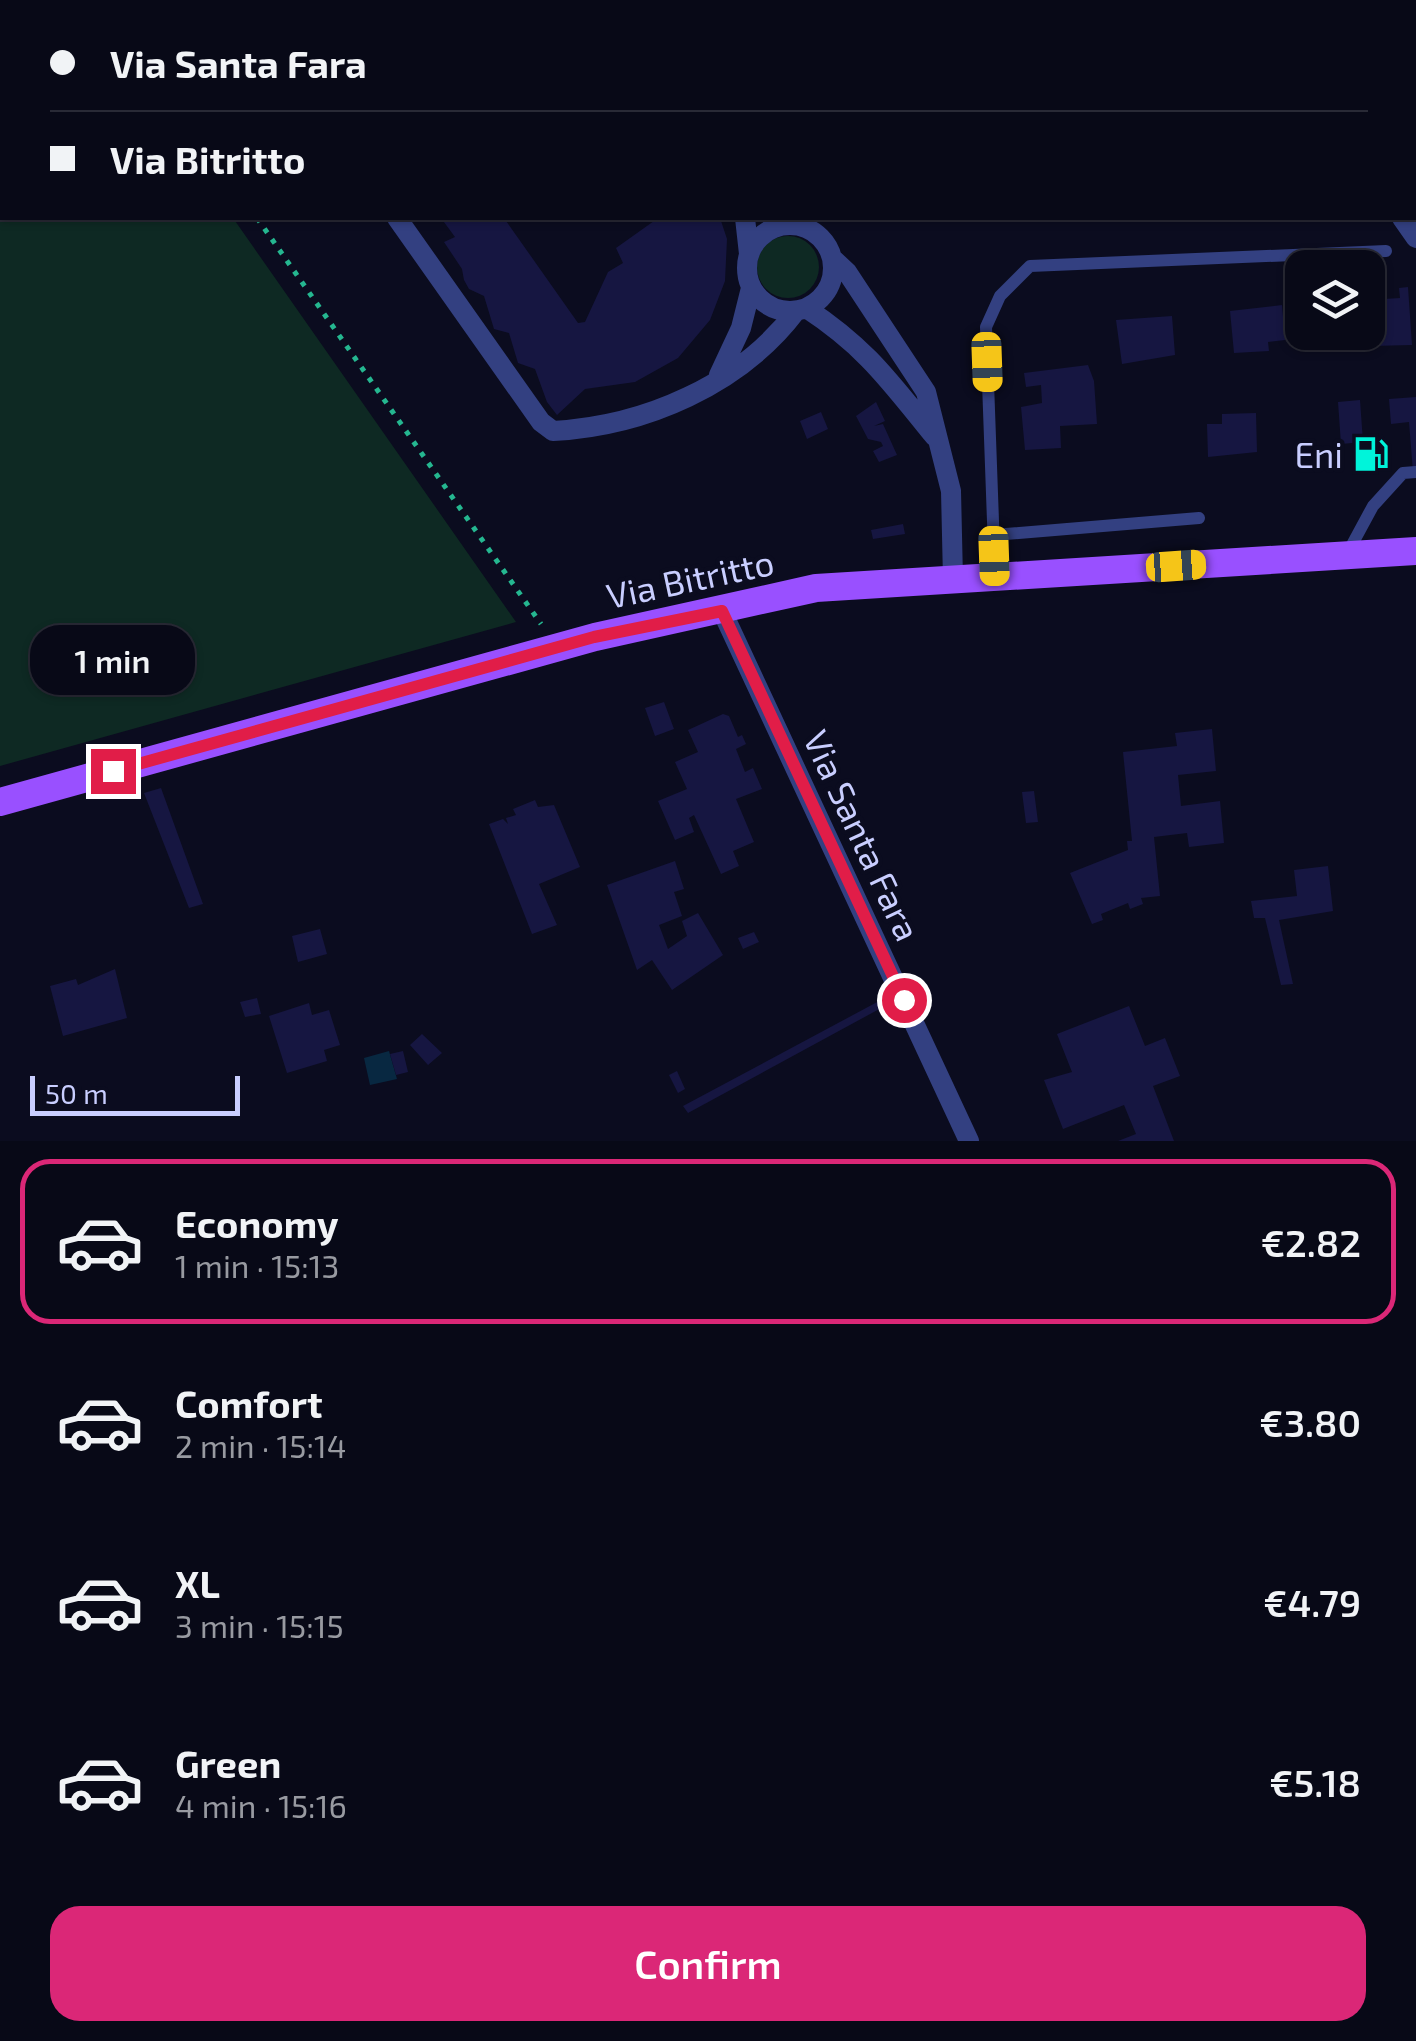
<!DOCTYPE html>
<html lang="en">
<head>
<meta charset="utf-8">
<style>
  body { margin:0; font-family:"Exo 2",sans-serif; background:#161724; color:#f1f3f6; height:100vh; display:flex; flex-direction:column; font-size:38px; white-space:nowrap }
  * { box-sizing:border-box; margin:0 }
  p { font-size:32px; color:#989aa1 }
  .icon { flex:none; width:55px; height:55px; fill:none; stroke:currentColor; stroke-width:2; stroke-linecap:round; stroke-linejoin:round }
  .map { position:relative; height:1141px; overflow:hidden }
  .panel { display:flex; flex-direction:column; background:#080917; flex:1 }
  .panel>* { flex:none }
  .guide { position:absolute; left:0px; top:0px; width:1418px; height:220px; box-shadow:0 2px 8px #0004,0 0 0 2px #292a36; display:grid; align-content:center; height:220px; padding:0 50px; background:#080917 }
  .controls { position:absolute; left:1285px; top:250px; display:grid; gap:20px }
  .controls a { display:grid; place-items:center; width:100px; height:100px; border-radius:20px; background:#080917; box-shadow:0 2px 8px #0004,0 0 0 2px #292a36; font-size:50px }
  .scale { position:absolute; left:30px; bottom:25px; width:210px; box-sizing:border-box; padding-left:10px; border:5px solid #c9ceff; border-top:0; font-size:28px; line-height:35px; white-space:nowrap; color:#c9ceff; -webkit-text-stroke:8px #0b0c1f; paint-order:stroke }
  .end { position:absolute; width:45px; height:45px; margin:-22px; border:12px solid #e11d48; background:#fff; box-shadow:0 0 0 5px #fff }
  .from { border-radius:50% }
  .bubble { position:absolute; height:70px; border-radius:30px; background:#080917; box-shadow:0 2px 8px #0004,0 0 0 2px #292a36; font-size:32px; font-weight:600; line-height:70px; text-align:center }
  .car { position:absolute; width:30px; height:60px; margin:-30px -15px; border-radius:12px; box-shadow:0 0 8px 2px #0007; background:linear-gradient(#f5c518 24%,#345 0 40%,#f5c518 0 76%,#345 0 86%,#f5c518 0) }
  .guide b { display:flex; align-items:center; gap:35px; height:95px; font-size:38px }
  .guide b+b { border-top:2px solid #292a36 }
  .guide i { width:25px; height:25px; background:#f1f3f6 }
  ul { padding:18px 0 0; list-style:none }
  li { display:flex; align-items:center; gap:30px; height:165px; margin:0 20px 15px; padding:0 30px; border:5px solid transparent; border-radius:30px }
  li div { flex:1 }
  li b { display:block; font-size:38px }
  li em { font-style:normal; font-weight:600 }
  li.on { border-color:#db2777 }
  li>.icon { width:90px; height:90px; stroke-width:1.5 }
  .action { display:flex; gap:20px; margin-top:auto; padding:20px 50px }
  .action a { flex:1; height:115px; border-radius:30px; background:#db2777; color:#fff; font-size:40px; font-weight:600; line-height:115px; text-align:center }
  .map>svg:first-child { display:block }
</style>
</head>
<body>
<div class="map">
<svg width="1416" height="1141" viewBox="0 0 1416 1141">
  <rect width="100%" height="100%" fill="#0b0c1f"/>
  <!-- green -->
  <path fill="#0e2923" d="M0 0 82 2H2V218H233L516 622 0 766Z
    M757 267a31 31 0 1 1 62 0a31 31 0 1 1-62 0Z"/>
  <!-- water -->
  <path fill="#082841" d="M389 1051 397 1079 370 1085 364 1058Z"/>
  <!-- building -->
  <path fill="#161641" d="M441 218H504L578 323 585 322 608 272 623 263 616 248 654 221 652 218H720L727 239 725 281 710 320 678 358 635 382 585 389 557 415 547 402 535 369 518 363 509 333 494 329 484 296 469 289 464 280 462 269 444 242 455 237Z
    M1408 287 1412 345 1330 347 1328 332H1368V300L1400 298 1399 288Z
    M1282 305 1285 340 1268 342 1269 351 1234 353 1230 311Z
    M1172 316 1175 355 1122 364 1116 320Z
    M1088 365 1094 381 1097 424 1060 426 1061 448 1025 450 1021 407 1042 403 1041 385 1026 387 1024 373Z
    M1416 397V472H1413L1409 422 1391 424 1389 399Z
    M1360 400 1363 442 1341 444 1338 402Z
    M876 402 885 421 874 426 883 424 897 455 879 462 873 451 883 446 881 442 868 439 856 416Z
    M821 412 828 429 807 439 800 421Z
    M1256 413 1257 452 1208 457 1207 424H1222V414Z
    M903 524 905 534 873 539 871 530Z
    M664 702 674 729 655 736 645 708Z
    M723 714 729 716 738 737 742 735 746 744 736 749 745 772 753 768 762 789 736 799 754 842 733 851 739 866 721 874 694 815 689 818 694 832 675 840 658 801 687 789 675 762 698 752 688 730Z
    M1212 729 1216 771 1178 775 1181 806 1220 801 1224 843 1189 847 1187 833 1154 837 1160 896 1141 898 1143 904 1130 909 1128 903 1101 914 1103 920 1092 924 1070 873 1128 850 1127 841H1132L1123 752 1177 746 1175 733Z
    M161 788 203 904 189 908 144 793Z
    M1034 791 1038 822 1026 823 1022 792Z
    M535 800 538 807 554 805 580 867 539 884 557 925 532 934 489 824 503 819 508 824 506 818 516 815 513 809Z
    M675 861 684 889 674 892 682 916 659 925 668 949 687 936 682 921 698 913 723 955 672 990 652 960 637 970 607 885Z
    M1328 866 1333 911 1279 920 1293 984 1281 985 1265 918H1254L1251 901 1297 896 1294 870Z
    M320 929 327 954 298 962 292 936Z
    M754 932 759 942 743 949 738 938Z
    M115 969 127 1018 63 1036 50 986 76 979 78 985Z
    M257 998 261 1014 245 1017 240 1002Z
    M881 1000 883 1007 688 1113 683 1106Z
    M309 1003 312 1015 329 1010 340 1045 324 1050 327 1061 287 1073 269 1016Z
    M1129 1006 1145 1046 1165 1038 1180 1076 1153 1086 1174 1141H1118L1136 1134 1124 1105 1063 1129 1044 1080 1072 1072 1057 1034Z
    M422 1034 442 1053 428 1065 410 1045Z
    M403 1051 408 1072 396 1075 390 1054Z
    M677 1071 685 1089 678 1093 669 1075Z"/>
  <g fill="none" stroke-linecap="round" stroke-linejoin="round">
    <!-- path -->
    <path stroke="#25b790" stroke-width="5" stroke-dasharray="5 8" stroke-linecap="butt" d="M105 0 106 2
      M744 2V0
      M257 218 541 624"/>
    <!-- service -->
    <path stroke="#334081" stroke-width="12" d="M423 0 425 2
      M994 535 1199 518
      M1347 554 1373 506 1403 473 1416 472
      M995 577 986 327 1000 296 1030 266 1386 251"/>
    <!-- minor -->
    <path stroke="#334081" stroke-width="20" d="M246 0 247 2
      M642 0 644 2
      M1256 0 1258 2
      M1415 136 1416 138
      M397 218 541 422 553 431C645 426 740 385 796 311
      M745 218 749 254
      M1402 218 1416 238
      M747 268a43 43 0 1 1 86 0a43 43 0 1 1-86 0Z
      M832 258 847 272 926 392 951 491 953 579
      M806 308C867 348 890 382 935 437
      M719 375 741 328 751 288
      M722 611 969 1141"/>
    <!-- primary -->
    <path stroke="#9950ff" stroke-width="28" d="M0 802 595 637 816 588 1416 551"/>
  </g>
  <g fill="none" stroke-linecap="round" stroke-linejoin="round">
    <!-- route -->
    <path stroke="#e11d48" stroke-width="12" d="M113 771 594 637 722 611 904 1000"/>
  </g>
  <!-- icons -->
  <defs>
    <symbol id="fuel-bare" viewBox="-9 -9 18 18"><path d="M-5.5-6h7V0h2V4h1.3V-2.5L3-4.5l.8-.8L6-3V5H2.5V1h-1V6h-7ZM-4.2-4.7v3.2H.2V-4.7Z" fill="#00f4da" stroke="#0b0c1f" stroke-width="2.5" paint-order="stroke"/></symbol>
  </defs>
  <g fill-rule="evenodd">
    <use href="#fuel-bare" x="1346" y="429" width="50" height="50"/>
  </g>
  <g text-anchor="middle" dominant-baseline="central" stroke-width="9" stroke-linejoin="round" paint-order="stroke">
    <!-- poi labels -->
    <g font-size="35" fill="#c9ceff" stroke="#0b0c1f" text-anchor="end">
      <text x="1343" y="454">Eni</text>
    </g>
    <!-- street labels -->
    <g font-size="35" fill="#c9ceff" stroke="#0b0c1f">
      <text transform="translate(690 578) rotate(-12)">Via Bitritto</text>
      <text transform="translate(863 835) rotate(65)">Via Santa Fara</text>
    </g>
  </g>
</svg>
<div class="controls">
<a><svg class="icon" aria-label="layers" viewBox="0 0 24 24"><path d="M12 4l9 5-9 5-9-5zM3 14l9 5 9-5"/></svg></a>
</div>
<div class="scale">50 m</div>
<i class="end from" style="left:904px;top:1000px"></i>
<i class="end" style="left:113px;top:771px"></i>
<div class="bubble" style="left:30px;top:625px;width:165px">1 min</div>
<i class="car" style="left:987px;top:362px;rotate:178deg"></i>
<i class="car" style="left:994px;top:556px;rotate:178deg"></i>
<i class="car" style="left:1176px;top:566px;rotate:86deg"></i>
<div class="guide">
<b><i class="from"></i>Via Santa Fara</b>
<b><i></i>Via Bitritto</b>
</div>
</div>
<section class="panel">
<ul>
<li class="on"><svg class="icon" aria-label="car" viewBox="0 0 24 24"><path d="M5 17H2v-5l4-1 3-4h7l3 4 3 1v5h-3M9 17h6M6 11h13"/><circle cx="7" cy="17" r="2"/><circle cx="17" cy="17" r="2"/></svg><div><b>Economy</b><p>1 min · 15:13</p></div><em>€2.82</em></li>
<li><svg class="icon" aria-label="car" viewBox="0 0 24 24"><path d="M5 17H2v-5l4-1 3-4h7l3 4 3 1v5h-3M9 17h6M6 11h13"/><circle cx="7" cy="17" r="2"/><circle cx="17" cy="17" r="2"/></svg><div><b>Comfort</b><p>2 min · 15:14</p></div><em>€3.80</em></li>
<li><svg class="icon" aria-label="car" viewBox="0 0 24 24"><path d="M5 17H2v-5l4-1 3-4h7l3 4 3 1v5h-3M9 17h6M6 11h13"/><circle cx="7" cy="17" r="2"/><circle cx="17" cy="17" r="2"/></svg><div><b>XL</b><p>3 min · 15:15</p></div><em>€4.79</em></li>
<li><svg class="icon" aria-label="car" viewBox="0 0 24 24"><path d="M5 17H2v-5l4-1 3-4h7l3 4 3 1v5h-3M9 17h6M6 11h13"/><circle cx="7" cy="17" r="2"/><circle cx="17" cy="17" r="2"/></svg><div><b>Green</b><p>4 min · 15:16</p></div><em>€5.18</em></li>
</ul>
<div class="action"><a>Confirm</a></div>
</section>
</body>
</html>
